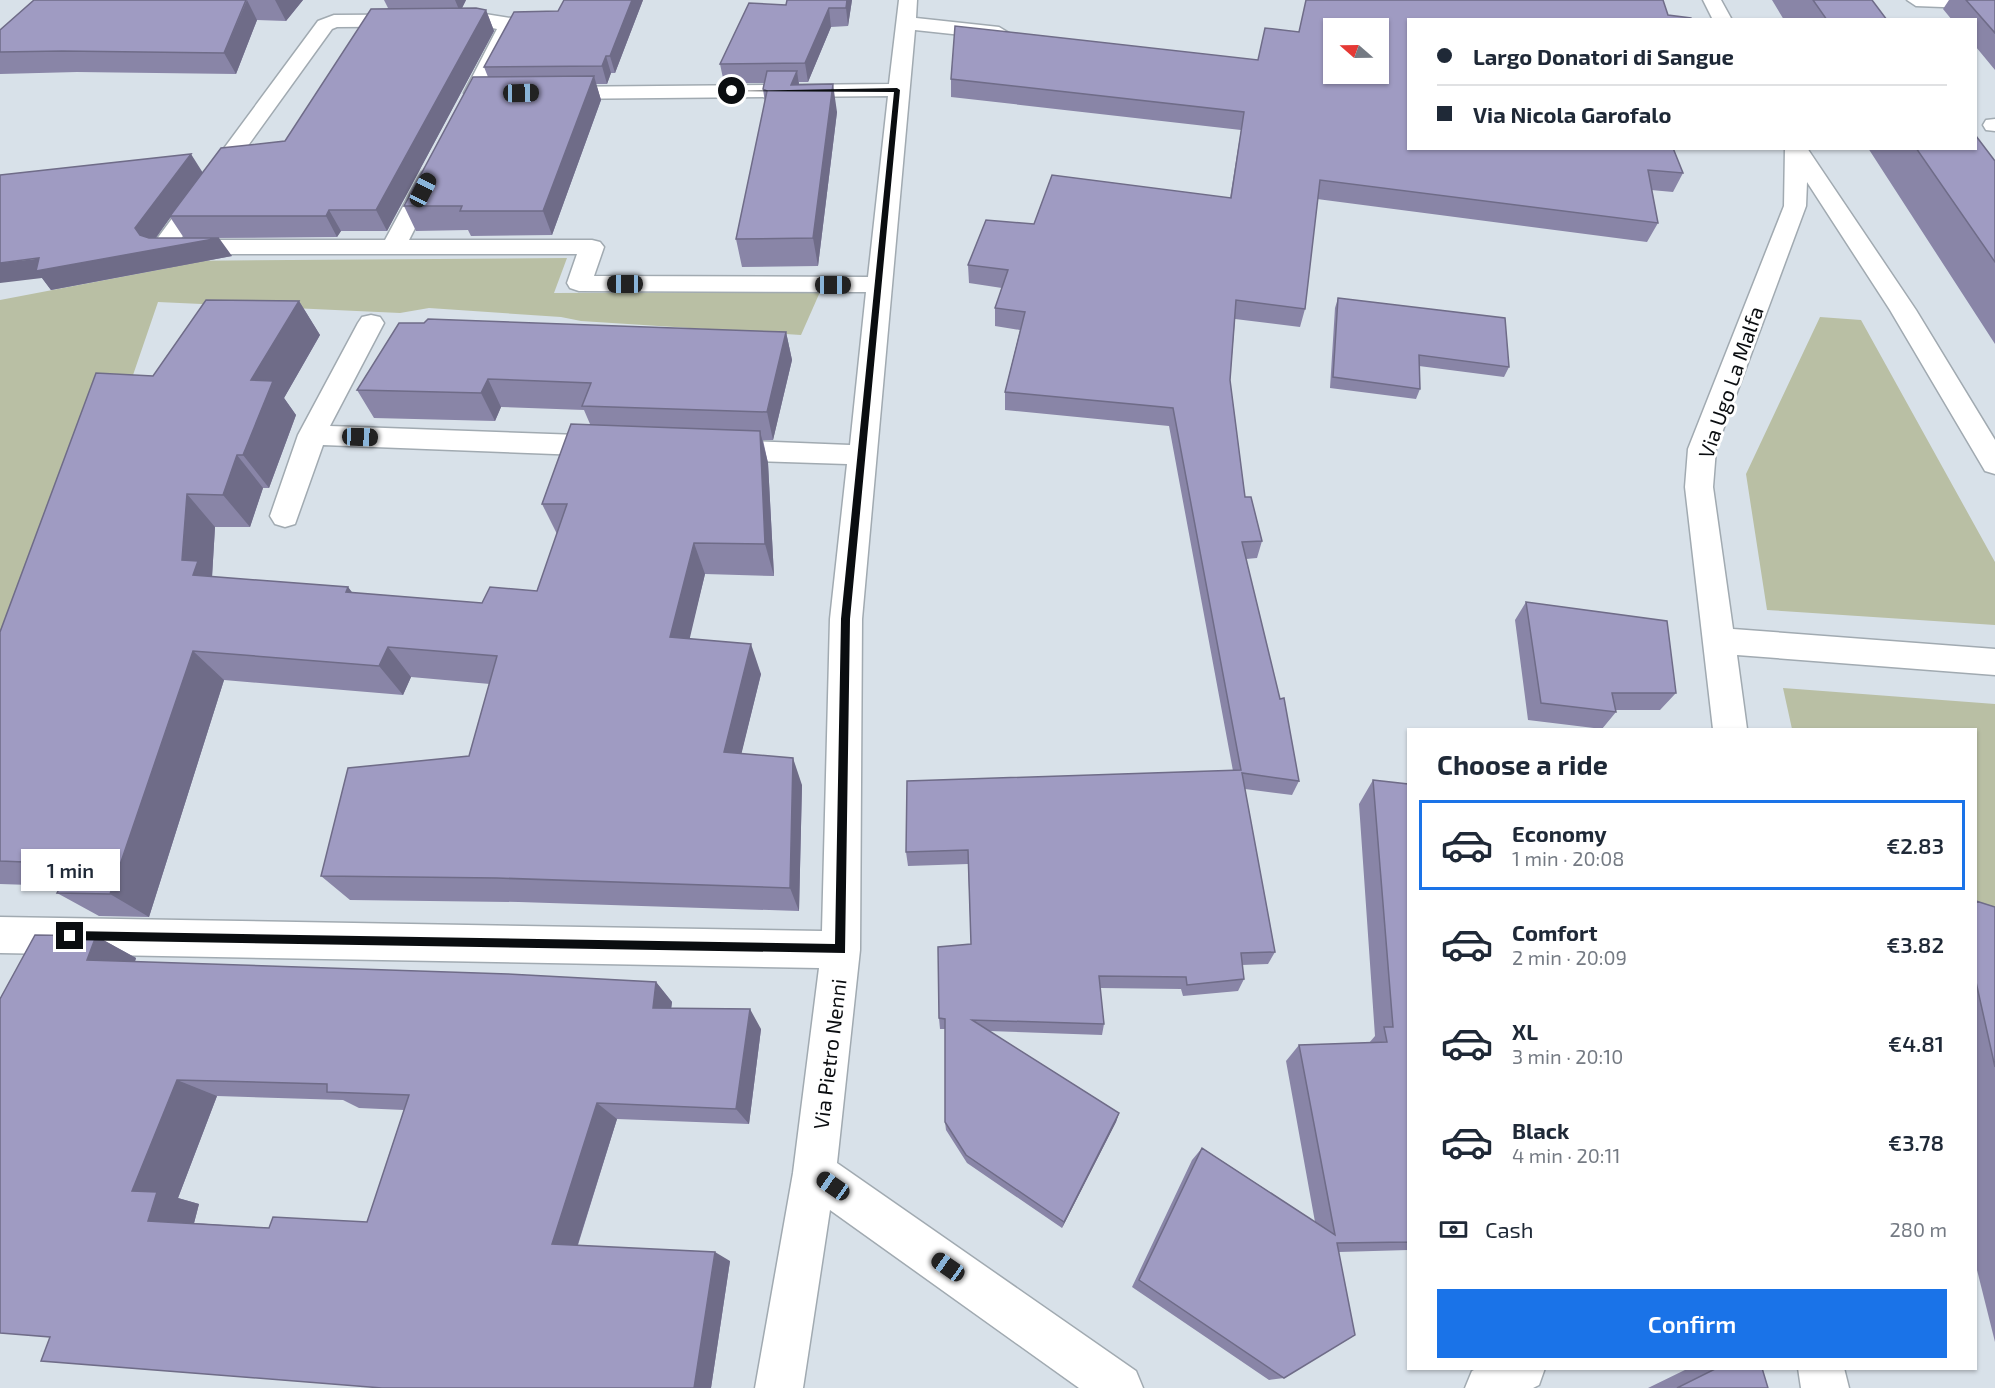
<!DOCTYPE html>
<html lang="en">
<head>
<meta charset="utf-8">
<style>
  body { margin:0; font-family:"Exo 2",sans-serif; background:#f6f6f7; color:#1f2937; height:100vh; display:flex; flex-direction:column; font-size:22px; white-space:nowrap }
  * { box-sizing:border-box; margin:0 }
  p { font-size:20px; color:#747a83 }
  .icon { flex:none; width:33px; height:33px; fill:none; stroke:currentColor; stroke-width:2; stroke-linecap:round; stroke-linejoin:round }
  .map { position:relative; flex:1; overflow:hidden }
  .details { position:absolute; left:1407px; top:728px; width:570px; height:642px; display:flex; flex-direction:column; background:#fff; border-radius:0px; box-shadow:0 2px 4px #0004 }
  .details>* { flex:none }
  .banner { position:absolute; left:1407px; top:18px; width:570px; height:132px; border-radius:0px; box-shadow:0 2px 4px #0004; display:grid; align-content:center; height:132px; padding:0 30px; background:#fff }
  .needle { width:39px; rotate:290deg }
  .controls { position:absolute; left:1323px; top:18px; display:grid; gap:12px }
  .controls a { display:grid; place-items:center; width:66px; height:66px; border-radius:0px; background:#fff; box-shadow:0 2px 4px #0004; font-size:30px }
  .end { position:absolute; width:27px; height:27px; margin:-14px; border:8px solid #0a0d10; background:#fff; box-shadow:0 0 0 3px #fff }
  .from { border-radius:50% }
  .bubble { position:absolute; height:42px; border-radius:0px; background:#fff; box-shadow:0 2px 4px #0004; font-size:20px; font-weight:600; line-height:42px; text-align:center }
  .car { position:absolute; width:18px; height:36px; margin:-18px -9px; border-radius:8px; box-shadow:0 0 4px 2px #0007; background:linear-gradient(#222 24%,#8ab4d8 0 40%,#222 0 76%,#8ab4d8 0 86%,#222 0) }
  .banner b { display:flex; align-items:center; gap:21px; height:57px; font-size:22px }
  .banner b+b { border-top:2px solid #e0e1e3 }
  .banner i { width:15px; height:15px; background:#1f2937 }
  ul { padding:0; list-style:none }
  li { display:flex; align-items:center; gap:18px; height:90px; margin:0 12px 9px; padding:0 18px; border:3px solid transparent; border-radius:0px }
  li div { flex:1 }
  li b { display:block; font-size:22px }
  li em { font-style:normal; font-weight:600 }
  li.current { border-color:#1a73e8 }
  li>.icon { width:54px; height:54px; stroke-width:1.5 }
  h2 { padding:0 30px; font-size:27px; line-height:72px }
  .pay { display:flex; align-items:center; gap:15px; height:66px; padding:0 30px; font-size:22px }
  .pay p { margin-inline-start:auto }
  .primary-button { display:flex; gap:12px; margin-top:auto; padding:12px 30px }
  .primary-button a { flex:1; height:69px; border-radius:0px; background:#1a73e8; color:#fff; font-size:24px; font-weight:600; line-height:69px; text-align:center }
  .map>svg:first-child { display:block }
</style>
</head>
<body>
<div class="map">
<svg width="1995" height="1388" viewBox="0 0 1995 1388">
  <rect width="100%" height="100%" fill="#d8e1e9"/>
  <!-- green -->
  <path fill="#b9bfa4" d="M567 258 554 293 820 292 801 335 581 321 561 317 429 308 400 313 158 302 16 717 0 721V300L168 268 170 261Z
    M1820 317 1861 320 1995 562V625L1767 610 1746 474Z
    M1783 688 1995 704V936L1976 930V729H1792Z"/>
  <g fill="none" stroke-linecap="round" stroke-linejoin="round">
    <defs>
      <path id="street" d="M899 0H917L916 18 999 27 1009 33 999 39 915 30 862 619 860 950 837 1163 1136 1371 1143 1388H1079L830 1210 803 1388H755L793 1173 819 968 0 953V917L822 931 830 619 847 464 721 460 711 457 707 450 711 443 721 440 850 445 866 292 579 291 570 288 567 283 577 254H163L155 252 151 247 318 21 334 15 485 14 517 19 520 23 484 93 481 97H467L464 93 497 29 484 26 337 27 332 29 180 240H385L419 177 422 172H438L441 177 409 240H592L600 242 604 247 594 276 868 277 888 96 554 99 547 97 544 93 547 89 554 87 889 84Z
        M1703 0H1721L1732 20H1713Z
        M1907 0H1995V9L1916 6Z
        M1995 119V131L1986 130 1983 125 1986 120Z
        M1785 148H1807L1916 310 1995 440V474L1985 471 1890 310 1807 182 1806 206 1716 449 1713 487 1733 629 1995 649V675L1737 655 1747 729H1713L1685 487 1688 449 1784 206Z
        M371 315 380 317 384 323 330 426 607 436 617 439 621 446 617 453 607 456 323 445 295 524 285 527 275 524 270 516 298 435 358 323 362 317Z
        M1478 1368H1545L1539 1385 1533 1388H1465L1472 1371Z
        M1798 1368H1844L1849 1388H1801Z"/>
    </defs>
    <!-- street casing -->
    <use href="#street" stroke="#a1aab1" stroke-width="3"/>
    <!-- street -->
    <use href="#street" fill="#fff" fill-rule="evenodd"/>
  </g>
  <!-- wall -->
  <path fill="#8985a7" fill-rule="evenodd" d="M34 0H303L286 21 257 20 236 74 77 72 0 74V30Z
    M384 0H466L462 8 486 10 494 31 387 231H341L337 237 211 238 232 256 51 290 42 278 203 172 285 141 388 8ZM170 217 184 238H156Z
    M643 0 615 73H611L607 84H596L601 100 552 235 471 236 468 230 416 231 404 206 488 77 484 67 558 11Z
    M852 0 848 26 831 27 808 82H799V85L837 112 818 266 742 267 736 239 765 103 763 89 764 83H724L720 64 786 5Z
    M1772 0H1872L1887 20H1784Z
    M1949 0H1995V70L1976 47V20H1952L1943 9Z
    M1408 20 1673 148 1683 173 1673 192 1651 190 1658 223 1647 242 1317 199 1305 309 1300 327 1235 319 1230 380 1245 497 1262 541 1257 558 1246 559 1299 781 1292 795 1245 789 1275 952 1268 964 1242 965 1244 979 1238 991 1183 996 1181 989 1100 988 1104 1024 1102 1035 989 1031 1119 1113 1116 1122 1062 1228 967 1163 946 1130 945 1122V1029H940L939 1018 971 944 968 864 908 866 906 852 1233 771 1169 426 1005 410V392L1020 330 995 326V308L1002 288 969 283 968 265 1034 224 1230 198 1241 130 951 97V79L1258 60 1299 32Z
    M1868 148H1976L1995 161V344Z
    M1338 298 1509 367 1504 377 1419 366 1420 389 1416 399 1330 388 1335 308Z
    M299 301 320 335 284 398 296 415 269 488H263L250 527H215L212 577 348 587 352 593 482 603 537 591 557 534 542 504 590 424 584 410 501 407 495 421 374 418 357 390 786 332 792 360 773 440H763L768 463 774 576 705 574 689 638 761 674 741 754 802 785 799 911 519 902 350 900 321 876 469 756 490 684 411 677 403 695 224 680 149 917 99 916 57 893 61 886 0 884V632L153 376Z
    M1526 602 1676 693 1660 710H1616V712L1602 729 1528 720 1515 620Z
    M1373 780 1408 784V1250L1339 1252 1284 1378 1269 1380 1132 1287 1192 1160 1202 1148 1315 1222 1286 1061 1299 1045 1369 1043 1375 1036 1359 804Z
    M1976 901 1995 907V1342L1976 1266Z
    M96 936 136 958 135 962 656 982 672 1002 671 1008 761 1029 749 1124 617 1119 578 1245 730 1261 711 1388H382L50 1337ZM217 1096 343 1100 359 1108 404 1110 367 1222 269 1228 194 1223 199 1204 178 1198Z
    M1689 1368H1762L1768 1388H1648Z"/>
  <!-- shaded-wall -->
  <path fill="#6f6c88" d="M247 0 257 20 236 74 224 53Z
    M275 0H303L286 21Z
    M455 0H466L460 12Z
    M632 0H643L615 73 610 56Z
    M847 0H852L848 26 846 8Z
    M829 8 831 27 808 82 805 63Z
    M486 10 494 31 387 231 376 210Z
    M606 56 611 73 607 84 602 66Z
    M797 71 801 99 791 85Z
    M594 76 601 100 552 235 543 211Z
    M833 84 837 112 818 266 813 238Z
    M191 154 203 173 149 247 135 228Z
    M329 210 341 231 337 237 326 216Z
    M219 238 232 256 51 290 42 278 0 283V263Z
    M299 301 320 335 284 398 296 415 269 488 243 455 251 380Z
    M786 332 792 360 773 440 767 412Z
    M488 379 501 407 495 421 481 393Z
    M760 431 768 463 774 576 765 544Z
    M237 455 263 488 250 527 223 495Z
    M187 494 215 527 212 577 193 575 182 560Z
    M694 543 705 574 683 667 670 637Z
    M348 587 372 618 346 592Z
    M751 644 761 674 735 780 724 752Z
    M388 647 411 677 403 695 379 666Z
    M193 651 224 680 149 917 110 894Z
    M793 758 802 785 799 911 790 888Z
    M96 936 136 958 128 981 87 960Z
    M656 982 672 1002 669 1028 653 1008Z
    M750 1009 761 1029 749 1124 736 1109Z
    M177 1080 217 1096 178 1198 199 1204 192 1231 148 1221 132 1191Z
    M597 1103 617 1119 575 1253 552 1244Z
    M1119 1113 1116 1122 1062 1228 1064 1222Z
    M715 1252 730 1261 711 1388H694Z"/>
  <!-- building -->
  <path fill="#9f9bc2" stroke="#6f6c88" stroke-width="1.5" fill-rule="evenodd" d="M34 0H246L224 53 62 51 0 52V30Z
    M564 0H632L610 56H606L602 66 484 67 514 12 558 11Z
    M787 0H847L846 8H829L805 63 720 64 749 3 786 5Z
    M1306 0H1663L1668 15 1691 18 1692 20H1408V148H1673L1683 173 1648 170 1658 223 1320 180 1305 309 1236 300 1230 380 1245 497H1251L1262 541 1242 542 1280 699 1284 698 1299 781 1242 773 1275 952 1241 953 1244 979 1187 985 1186 977 1099 976 1104 1024 972 1020 1119 1113 1064 1222 966 1155 945 1122V1019L939 1018 938 947 971 944 968 850 906 852 907 781 1241 770 1173 408 1005 392 1025 312 995 308 1008 270 968 265 986 220 1034 224 1052 175 1231 198 1244 112 951 79 955 26 1258 60 1265 28 1299 32ZM1334 28H1378V74H1334Z
    M1813 0H1872L1887 20H1827Z
    M1966 0H1995V33Z
    M476 8 486 10 376 210H329L326 216H170L221 148 285 141 371 9Z
    M767 71H797L791 85 833 84 813 238 736 239 767 91 763 89Z
    M594 76 543 211H460L462 206H404L473 77Z
    M1976 136 1995 161V262L1916 148H1976Z
    M191 154 135 228 140 235 149 238H219L36 271 39 258 0 263V175Z
    M1338 298 1505 318 1509 367 1419 355 1420 389 1333 377Z
    M206 300 299 301 251 380 273 381 243 455H237L223 495 187 494 182 560 198 561 193 575 348 587 346 592 482 603 490 587 537 591 567 504H542L571 424 760 431 765 544 694 543 670 637 751 644 724 752 793 758 790 888 497 878 321 876 348 768 469 756 497 656 388 647 379 666 193 651 110 894 57 893 73 864 0 861V632L96 373 153 376Z
    M428 319 786 332 767 412 582 406 591 383 488 379 481 393 357 390 399 323H424Z
    M1526 602 1667 621 1676 693H1612L1616 712 1541 703Z
    M1373 780 1408 784V1242L1337 1243 1355 1335 1284 1378 1139 1280 1202 1148 1335 1235 1299 1045 1387 1042 1384 1027H1393Z
    M1976 901 1995 907V1067L1976 982Z
    M35 935 96 936 87 960 508 974 656 982 653 1008 750 1009 736 1109 597 1103 552 1244 715 1252 694 1388H382L41 1361 50 1337 0 1333V999ZM177 1080 327 1084V1092L409 1095 367 1222 273 1217 269 1228 148 1221 157 1192 132 1191Z
    M1717 1368H1762L1768 1388H1677Z"/>
  <!-- route -->
  <path fill="#0a0d10" d="M897 88 900 90 850 619 845 953 66 940V933L70 931 835 944 841 619 894 92 729 91Z"/>
  <g text-anchor="middle" dominant-baseline="central" stroke-width="6" stroke-linejoin="round" paint-order="stroke">
    <!-- street labels -->
    <g font-size="21" fill="#0a0d10" stroke="#fff">
      <text transform="translate(1730 382) rotate(-71)">Via Ugo La Malfa</text>
      <text transform="translate(829 1054) rotate(-83)">Via Pietro Nenni</text>
    </g>
  </g>
</svg>
<div class="controls">
<a><svg class="needle" viewBox="-14 -14 28 28"><path d="M0-13l5 13h-10z" fill="#e53935"/><path d="M0 13l5-13h-10z" fill="#747a83"/></svg></a>
</div>
<i class="end from" style="left:732px;top:91px"></i>
<i class="end" style="left:70px;top:936px"></i>
<div class="bubble" style="left:21px;top:849px;width:99px">1 min</div>
<i class="car" style="left:521px;top:93px;rotate:89deg"></i>
<i class="car" style="left:423px;top:190px;rotate:27deg"></i>
<i class="car" style="left:625px;top:284px;rotate:270deg"></i>
<i class="car" style="left:833px;top:285px;rotate:90deg"></i>
<i class="car" style="left:360px;top:437px;rotate:92deg"></i>
<i class="car" style="left:833px;top:1186px;rotate:305deg"></i>
<i class="car" style="left:948px;top:1267px;rotate:305deg"></i>
<div class="banner">
<b><i class="from"></i>Largo Donatori di Sangue</b>
<b><i></i>Via Nicola Garofalo</b>
</div>
<section class="details">
<h2>Choose a ride</h2>
<ul>
<li class="current"><svg class="icon" aria-label="car" viewBox="0 0 24 24"><path d="M5 17H2v-5l4-1 3-4h7l3 4 3 1v5h-3M9 17h6M6 11h13"/><circle cx="7" cy="17" r="2"/><circle cx="17" cy="17" r="2"/></svg><div><b>Economy</b><p>1 min · 20:08</p></div><em>€2.83</em></li>
<li><svg class="icon" aria-label="car" viewBox="0 0 24 24"><path d="M5 17H2v-5l4-1 3-4h7l3 4 3 1v5h-3M9 17h6M6 11h13"/><circle cx="7" cy="17" r="2"/><circle cx="17" cy="17" r="2"/></svg><div><b>Comfort</b><p>2 min · 20:09</p></div><em>€3.82</em></li>
<li><svg class="icon" aria-label="car" viewBox="0 0 24 24"><path d="M5 17H2v-5l4-1 3-4h7l3 4 3 1v5h-3M9 17h6M6 11h13"/><circle cx="7" cy="17" r="2"/><circle cx="17" cy="17" r="2"/></svg><div><b>XL</b><p>3 min · 20:10</p></div><em>€4.81</em></li>
<li><svg class="icon" aria-label="car" viewBox="0 0 24 24"><path d="M5 17H2v-5l4-1 3-4h7l3 4 3 1v5h-3M9 17h6M6 11h13"/><circle cx="7" cy="17" r="2"/><circle cx="17" cy="17" r="2"/></svg><div><b>Black</b><p>4 min · 20:11</p></div><em>€3.78</em></li>
</ul>
<div class="pay"><svg class="icon" aria-label="cash" viewBox="0 0 24 24"><path d="M3 7h18v10H3z"/><circle cx="12" cy="12" r="2"/></svg>Cash<p>280 m</p></div>
<div class="primary-button"><a>Confirm</a></div>
</section>
</div>
</body>
</html>
